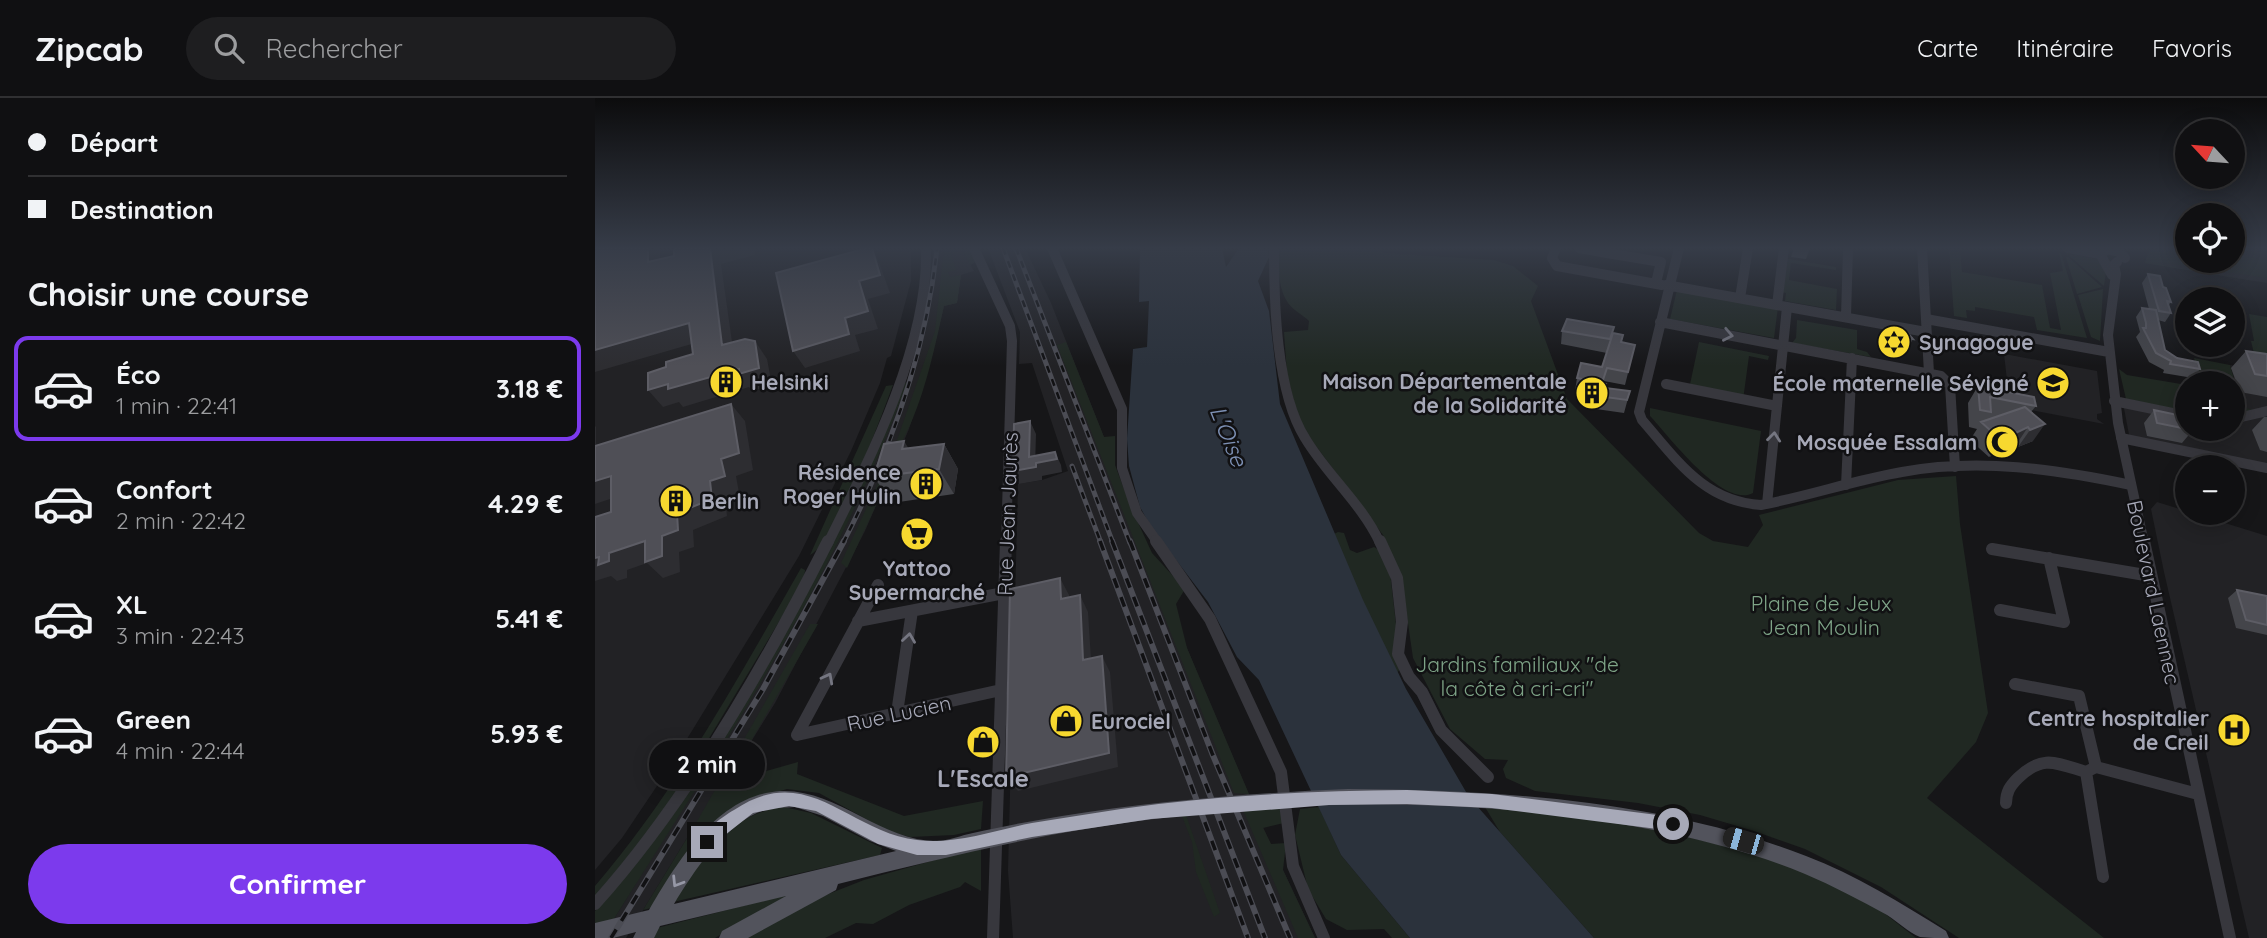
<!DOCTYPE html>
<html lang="fr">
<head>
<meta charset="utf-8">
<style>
  body { margin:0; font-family:Quicksand,sans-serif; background:#1e1e20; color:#f1f3f6; height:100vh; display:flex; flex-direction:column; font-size:26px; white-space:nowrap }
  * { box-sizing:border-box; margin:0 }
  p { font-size:23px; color:#9c9d9f }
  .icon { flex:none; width:38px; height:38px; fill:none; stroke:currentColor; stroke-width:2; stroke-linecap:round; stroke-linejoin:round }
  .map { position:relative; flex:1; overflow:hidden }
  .side { display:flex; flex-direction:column; background:#101012; width:595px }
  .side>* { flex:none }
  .guide { display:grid; align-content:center; height:154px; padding:0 28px; background:#101012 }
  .needle { width:46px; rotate:296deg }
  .tools { position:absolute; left:1580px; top:21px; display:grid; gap:14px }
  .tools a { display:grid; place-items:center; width:70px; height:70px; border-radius:50%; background:#101012; box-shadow:0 4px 18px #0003,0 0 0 2px #303032; font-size:35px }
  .end { position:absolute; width:32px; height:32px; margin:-16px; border:9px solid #a7a9b8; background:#111; box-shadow:0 0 0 4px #111 }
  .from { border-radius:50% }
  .bubble { position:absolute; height:49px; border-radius:24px; background:#101012; box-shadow:0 4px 18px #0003,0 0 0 2px #303032; font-size:23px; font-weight:700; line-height:49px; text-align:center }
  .car { position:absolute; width:21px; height:42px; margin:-21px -10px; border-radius:9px; box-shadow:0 0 5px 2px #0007; background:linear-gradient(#222 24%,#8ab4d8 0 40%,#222 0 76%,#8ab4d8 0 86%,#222 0) }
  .guide b { display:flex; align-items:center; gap:24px; height:66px; font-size:26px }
  .guide b+b { border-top:2px solid #303032 }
  .guide i { width:18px; height:18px; background:#f1f3f6 }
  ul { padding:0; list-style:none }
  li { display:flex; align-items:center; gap:21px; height:105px; margin:0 14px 10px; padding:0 14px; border:4px solid transparent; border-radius:14px }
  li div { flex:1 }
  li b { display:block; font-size:26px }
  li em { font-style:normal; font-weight:700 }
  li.current { border-color:#7c3aed }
  li>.icon { width:63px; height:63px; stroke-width:1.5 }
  h2 { padding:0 28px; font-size:32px; line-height:84px }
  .action { display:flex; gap:14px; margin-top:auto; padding:14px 28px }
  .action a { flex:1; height:80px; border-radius:42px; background:#7c3aed; color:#fff; font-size:28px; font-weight:700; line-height:80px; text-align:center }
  header { display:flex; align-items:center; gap:42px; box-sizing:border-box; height:98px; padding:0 35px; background:#101012; border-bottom:2px solid #303032 }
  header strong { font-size:33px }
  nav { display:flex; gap:38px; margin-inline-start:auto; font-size:24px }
  .search { width:490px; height:63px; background:#1e1e20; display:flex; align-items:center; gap:18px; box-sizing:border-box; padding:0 24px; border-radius:38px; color:#9c9d9f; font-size:26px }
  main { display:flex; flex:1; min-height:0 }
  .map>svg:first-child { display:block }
</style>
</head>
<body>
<header>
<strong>Zipcab</strong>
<div class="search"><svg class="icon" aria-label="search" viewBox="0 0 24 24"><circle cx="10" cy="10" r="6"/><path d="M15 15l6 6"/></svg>Rechercher</div>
<nav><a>Carte</a><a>Itinéraire</a><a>Favoris</a></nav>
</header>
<main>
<section class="side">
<div class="guide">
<b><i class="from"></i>Départ</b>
<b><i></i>Destination</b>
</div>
<h2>Choisir une course</h2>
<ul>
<li class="current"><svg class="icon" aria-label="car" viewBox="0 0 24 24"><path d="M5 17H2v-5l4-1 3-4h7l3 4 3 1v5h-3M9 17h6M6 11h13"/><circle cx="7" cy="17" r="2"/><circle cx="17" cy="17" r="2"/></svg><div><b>Éco</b><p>1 min · 22:41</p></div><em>3.18 €</em></li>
<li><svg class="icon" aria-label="car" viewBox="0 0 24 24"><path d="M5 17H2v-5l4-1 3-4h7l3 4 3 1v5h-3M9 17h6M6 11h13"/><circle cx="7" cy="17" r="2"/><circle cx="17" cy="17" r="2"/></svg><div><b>Confort</b><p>2 min · 22:42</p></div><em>4.29 €</em></li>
<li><svg class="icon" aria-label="car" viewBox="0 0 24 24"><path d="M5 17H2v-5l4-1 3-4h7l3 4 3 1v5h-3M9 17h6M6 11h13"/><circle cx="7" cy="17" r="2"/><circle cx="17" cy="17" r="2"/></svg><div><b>XL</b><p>3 min · 22:43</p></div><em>5.41 €</em></li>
<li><svg class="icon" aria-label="car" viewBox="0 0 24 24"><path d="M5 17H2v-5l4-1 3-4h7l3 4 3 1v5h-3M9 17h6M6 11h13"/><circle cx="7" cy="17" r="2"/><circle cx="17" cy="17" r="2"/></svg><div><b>Green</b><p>4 min · 22:44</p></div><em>5.93 €</em></li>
</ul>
<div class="action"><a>Confirmer</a></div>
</section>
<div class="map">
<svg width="1672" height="840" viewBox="0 0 1672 840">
  <rect width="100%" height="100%" fill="#161618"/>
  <!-- built -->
  <path fill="#222225" d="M0 150H316V183L296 258 292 260 285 285 256 353 204 458 76 667 27 740 0 772Z
    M337 150H366L379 173 366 177 362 205 349 208 338 254 314 331 270 433 180 605 120 702 97 732 31 840H7L156 599 244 441 285 353 316 272 332 200Z
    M393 150H430L456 205 520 367 522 381 604 579 666 725 720 840H418L413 773 423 386 447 382 473 373 437 265 424 266 425 234Z
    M1558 150H1592V163H1638V150H1672V185L1550 165 1553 155Z
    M1409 256 1502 273 1507 315 1502 316V321L1509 326 1415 308Z
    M1635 267 1672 273V365L1659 367 1535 342 1528 305 1592 318V331H1638V321L1648 309Z
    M1562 404 1672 438V840H1654L1569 474 1556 411Z"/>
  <!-- green -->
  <path fill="#202822" d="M349 150H374L381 164 375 167 367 152 356 155 361 172 353 174 355 179 366 177 362 205 349 208C339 253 329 302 307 344L301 345 340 233Z
    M682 150H783L789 155 899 162 918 168 943 188 936 203 972 301 1104 435 1118 443 1153 449 1168 427 1164 417 1303 382 1361 378 1365 426 1393 615 1381 644 1332 700 1509 840H1364L1286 789 1210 751 1159 733 1105 717 1043 705 940 693 911 680 908 671 913 662 890 661 855 631 818 560 806 477 788 437 705 327 692 276 689 234 713 232 714 223C708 217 698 212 693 205 683 191 683 167 682 150Z
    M1354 150H1367L1365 152 1367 174 1447 187 1455 230 1466 232 1455 175 1468 173 1464 154 1466 155 1492 240 1442 232 1439 219 1380 209V213L1371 212 1372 220 1359 218Z
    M1558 150H1592V163H1638V157L1672 162V180L1563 164 1565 166 1672 185 1550 165 1553 155Z
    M1471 155 1502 161 1511 175 1509 188Z
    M1471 159H1473L1507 189 1482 196Z
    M1188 160 1241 169V172L1196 165 1194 182 1242 191 1241 212 1190 203 1191 195 1183 193Z
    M1508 191 1505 243 1496 239 1483 197Z
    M1082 192 1183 209 1179 240 1075 221Z
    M1654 216 1672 219V273L1663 272 1656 243H1659Z
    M1202 222 1262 232V251L1272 254 1276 259 1197 245 1201 240Z
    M471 244 509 339 520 338V367L535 407 557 455 590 491 581 506 592 550 654 696 639 695 462 247Z
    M1104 244 1174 258 1173 262 1154 258 1148 302 1094 291Z
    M1599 260 1635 267 1647 309 1658 312 1638 316V285H1607Z
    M1524 271 1532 277 1592 287V315L1531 301Z
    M307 284 312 285C240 484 118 662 7 840L0 825V813C139 662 220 468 307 284Z
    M298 287C286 319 240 445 215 457L291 288Z
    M1055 310 1166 333 1158 395C1128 411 1074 338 1055 318Z
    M296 357 290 388 252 470 246 465Z
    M743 434 749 435 755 452 762 455 779 449 793 457 806 570 801 576 737 437Z
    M206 470 210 472 209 482 74 707 0 800V788C82 692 144 579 206 470Z
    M215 526H223L135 680 143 681 203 664 202 676 309 718 388 703 386 731 359 737 315 739 291 732 224 695 192 691 164 699 60 809 48 812 97 732Z
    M189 709 216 715 287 750 285 757 78 804C105 759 133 716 189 709Z
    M724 709 746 757 815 840H797L789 831 752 832 731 821 713 791 700 737 705 711Z
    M890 709 1039 726 1175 759 1275 804 1321 840H999L905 734Z
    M688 710 689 725 668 730 676 746 691 745 688 772 720 840H703L648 712Z
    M591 717 625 815 619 819 601 774 597 744 587 718Z
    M386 749V793L370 784 365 789 314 807 278 826 261 825 230 840H146L208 806 269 782Z
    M198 795 120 840H56L62 830Z"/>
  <!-- water -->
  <path fill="#2b323c" d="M545 150H627L631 169 644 150H673L674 159 663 183 674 213 685 306 768 502 811 591 874 699 999 840H815L746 757 664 582 642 559 613 504 556 429 545 409 534 368 532 341 538 251 552 249 554 203 544 204Z"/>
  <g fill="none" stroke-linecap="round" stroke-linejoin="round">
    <!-- minor-far1 -->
    <path stroke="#37373d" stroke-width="10" d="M379 150 415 228 417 243 411 445
      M457 150 527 311V370L542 415 563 445
      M679 150C679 204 681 294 710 340 732 377 767 406 785 445
      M961 150 957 160 962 168 1067 187
      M984 150 1012 155 1013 150
      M1084 150 1044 314 1047 322C1082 362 1108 403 1166 407 1214 398 1260 382 1307 374 1384 360 1461 371 1536 387
      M1327 150 1334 275
      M1473 150 1505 156
      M1514 150 1505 156 1517 177
      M1512 151 1524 154 1530 160
      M1012 155 1066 164 1061 185
      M1522 164 1519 167 1521 176 1513 237 1523 325 1549 445
      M1071 187 1331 234
      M1145 200 1153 150
      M1182 207 1189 150
      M1251 219 1253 150
      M1331 221 1514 254
      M1065 224 1346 278 1355 287 1360 369
      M1071 286 1182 308
      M1519 303 1592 318
      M1638 321 1672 313
      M1526 340 1672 370
      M1251 387 1257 260
      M1172 406 1192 209
      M233 445C275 361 334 245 331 150"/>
    <!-- minor -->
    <path stroke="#37373d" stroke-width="12" d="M561 443 615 521 686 674 698 768 729 840
      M785 443 802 480 807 524 803 556 814 579 827 594 846 632 893 679
      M1549 443 1635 840
      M1397 451 1556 478
      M1405 512 1469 524 1454 460
      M263 523 409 495
      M1420 586 1484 598 1501 669
      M302 615 317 513
      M202 637 406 592
      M202 637 283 487
      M1491 674 1508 779
      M1411 705C1411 694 1415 688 1423 680 1448 656 1461 665 1491 674L1501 669 1603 696
      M0 806C92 704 171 566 233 443
      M398 840 411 443"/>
    <!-- major -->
    <path fill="#52535c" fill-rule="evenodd" d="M753 691C907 692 1066 702 1211 758 1261 777 1306 805 1351 833L1354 840C1345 840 1333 840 1325 839 1313 834 1303 824 1292 817 1265 802 1238 788 1210 776 1167 758 1122 746 1078 736 878 693 656 700 456 737 384 751 314 768 243 786L241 792 153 840H124L127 833 191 798 65 828 59 840H38L41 834 18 840H0V825L54 812C80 768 116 707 171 695 233 681 281 743 342 743 353 743 367 737 378 735 408 728 437 723 467 718 562 703 657 695 753 691ZM200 709 228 718 275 743 301 753 79 806C98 774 133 721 173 711 181 709 191 710 200 709Z"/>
    <defs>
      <path id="rail-far1" d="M408 150 518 445
        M421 150 535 445
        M477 368 506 445
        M248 445C296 352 331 255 342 150"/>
      <path id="rail" d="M505 443 653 840
        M517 443 670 840
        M535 443 617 655 695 840
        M16 840 168 591 249 443"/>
    </defs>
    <!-- rail-far1 casing -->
    <use href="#rail-far1" stroke="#4b4c54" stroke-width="5"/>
    <!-- rail casing -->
    <use href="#rail" stroke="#4b4c54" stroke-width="6"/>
    <!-- rail-far1 -->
    <use href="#rail-far1" stroke="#111113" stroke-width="2.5" stroke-dasharray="7" stroke-linecap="butt"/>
    <!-- rail -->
    <use href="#rail" stroke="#111113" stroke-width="3.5" stroke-dasharray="10" stroke-linecap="butt"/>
  </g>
  <!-- wall -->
  <path fill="#44454a" d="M1199 150H1215L1211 161 1196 159Z
    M1553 176 1568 189 1576 204 1574 207 1576 215 1570 224 1563 222 1570 252 1582 260 1605 271 1598 280 1568 275 1569 272 1554 264 1541 239 1545 234 1541 219 1547 210 1554 211 1547 185Z
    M967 233 1017 237 1027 244 1040 247 1030 287 1009 283 1008 285 1010 290 1035 293 1029 315 1001 311 992 307 994 296 980 293 982 280 1007 269 1012 255 966 246Z
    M1290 237 1318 241 1313 250 1286 246Z
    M1651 253 1672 256V299L1645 294 1636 270Z
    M1383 288 1441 308 1436 314 1438 343 1423 349 1421 347 1394 359 1375 342 1382 331 1374 329 1373 305Z
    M1559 312 1598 332 1587 345 1552 338 1549 325Z
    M1669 319H1672V354L1665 352 1657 332Z
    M349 346 363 371 359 396 297 405 279 379 313 350Z
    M1642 492 1672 498V537L1641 530 1633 500Z"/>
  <!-- shaded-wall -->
  <path fill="#2d2d31" d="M53 150H64L65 152 66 182 53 164Z
    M115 150H159L160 157 126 166 140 265 127 247Z
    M277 150 285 167 295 195 273 201 283 231 260 237 265 253 210 270 198 253 250 220Z
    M94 225 107 243 0 274V252Z
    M160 243 172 261 177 287 157 293 154 289 88 309 84 304 68 309 53 292Z
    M136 306 150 323 158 372 141 378 144 395 130 400 132 418 98 432 99 449 84 454 85 474 68 480 52 465 32 472V480L22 483 16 478 0 483V460L14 455 82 415 115 383 126 361Z
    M435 323 441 336 440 370 441 365 460 354 466 367 467 374 447 378V382L424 386 418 373 434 359Z
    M1450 326 1438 343 1423 349 1435 332Z
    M0 328 1 329V370L0 369Z
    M1433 329 1421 347 1394 359 1406 342Z
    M309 343 325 369 307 351Z
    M349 346 363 371 359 396 344 371Z
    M16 378 33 395 0 406V383Z
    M465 480 474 497 475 517 466 501Z
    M485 497 493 514 497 577 488 562Z
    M507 558 515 574 523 669 423 693 411 679Z"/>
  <!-- building -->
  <path fill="#4f4f56" stroke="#5d5d65" stroke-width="2" d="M0 150H53V164L79 158V150H115L127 247 150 241 160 243 164 270 144 276V271L73 291V286L53 292V275L71 269V264L98 256 94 225 0 252Z
    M272 150H277L285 177 264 183 273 213 250 220 254 236 198 253 181 175Z
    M1553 176 1565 178 1568 189 1571 190 1576 204 1572 203 1576 215 1564 213Z
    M1547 210 1561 212 1570 252 1582 260 1603 264 1605 271 1575 266 1576 263 1561 255 1548 230H1551V225Z
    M972 221 1019 229 1015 241 967 233Z
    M1302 229 1309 231 1318 241 1290 237Z
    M1018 235 1028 237 1026 244 1040 247 1033 274 1012 270 1007 285 1011 286 1010 290 1035 293 1032 302 1003 298 994 294 997 283 982 280 986 265 1007 269Z
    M1651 253 1672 256V278L1660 276Z
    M1383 288 1439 299 1441 308 1395 299 1396 314 1385 312Z
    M136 306 144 355 126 361 130 378 115 383 117 401 82 415 83 432 67 438V458L50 464V443L14 455V463L3 467 4 459 0 460V419L16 414V378L0 383V348Z
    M1430 309 1450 326 1435 332 1433 329 1406 342 1386 324Z
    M1559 312 1592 319V331L1562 325Z
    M435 323 434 359 460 354 462 361 441 365V369L418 373 419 326Z
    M309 343 307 351 349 346 344 371 279 379 289 346Z
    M465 480 466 501 485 497 488 562 507 558 514 655 411 679 415 491Z
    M1642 492 1672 498V527L1651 522Z"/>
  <!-- one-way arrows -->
  <defs><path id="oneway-chevron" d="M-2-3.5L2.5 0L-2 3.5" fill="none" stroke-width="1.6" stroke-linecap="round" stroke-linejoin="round" transform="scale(1.75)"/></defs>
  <g stroke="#757681">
    <use href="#oneway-chevron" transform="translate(1133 237) rotate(11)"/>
    <use href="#oneway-chevron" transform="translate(1179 339) rotate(-84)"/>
    <use href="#oneway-chevron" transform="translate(314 540) rotate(-82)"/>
    <use href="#oneway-chevron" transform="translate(233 580) rotate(-62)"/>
  </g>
  <use stroke="#9698a6" href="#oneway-chevron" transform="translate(82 784) rotate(122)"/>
  <!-- sky -->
  <linearGradient id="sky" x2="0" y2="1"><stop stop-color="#0c0c0d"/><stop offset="0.56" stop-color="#363c48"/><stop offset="1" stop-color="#363c48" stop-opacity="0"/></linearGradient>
  <rect width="1672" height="268" fill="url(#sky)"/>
  <!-- route -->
  <path fill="#a7a9b8" d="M812 692 897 696 1078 719 1086 726 1078 733 897 710 812 706 734 707 556 721 437 739 351 757H322L283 746 221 713 194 708 158 715 112 751 107 749 105 744C110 731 127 719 139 712 213 662 253 734 322 742 360 747 400 732 437 725 466 720 496 716 526 711 620 697 717 693 812 692Z"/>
  <!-- icons -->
  <defs>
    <symbol id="synagogue-disc" viewBox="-11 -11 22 22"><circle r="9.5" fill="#f7d82f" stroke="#111113"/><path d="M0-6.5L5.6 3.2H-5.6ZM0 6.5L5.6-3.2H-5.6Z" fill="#111"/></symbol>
    <symbol id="building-disc" viewBox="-11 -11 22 22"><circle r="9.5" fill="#f7d82f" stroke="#111113"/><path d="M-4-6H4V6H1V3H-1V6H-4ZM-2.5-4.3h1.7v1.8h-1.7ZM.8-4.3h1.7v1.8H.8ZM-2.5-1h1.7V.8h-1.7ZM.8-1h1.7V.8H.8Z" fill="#111"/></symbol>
    <symbol id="school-disc" viewBox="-11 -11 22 22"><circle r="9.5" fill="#f7d82f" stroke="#111113"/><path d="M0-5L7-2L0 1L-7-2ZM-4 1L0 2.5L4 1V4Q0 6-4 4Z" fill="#111"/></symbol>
    <symbol id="mosque-disc" viewBox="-11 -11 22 22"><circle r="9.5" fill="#f7d82f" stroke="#111113"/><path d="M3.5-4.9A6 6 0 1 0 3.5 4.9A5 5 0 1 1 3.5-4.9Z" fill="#111"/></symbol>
    <symbol id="supermarket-disc" viewBox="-11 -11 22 22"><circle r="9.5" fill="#f7d82f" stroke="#111113"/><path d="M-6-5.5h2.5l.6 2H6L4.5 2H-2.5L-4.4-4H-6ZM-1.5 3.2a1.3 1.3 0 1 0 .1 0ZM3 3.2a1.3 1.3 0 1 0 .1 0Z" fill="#111"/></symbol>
    <symbol id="shop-disc" viewBox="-11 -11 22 22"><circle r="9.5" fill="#f7d82f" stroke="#111113"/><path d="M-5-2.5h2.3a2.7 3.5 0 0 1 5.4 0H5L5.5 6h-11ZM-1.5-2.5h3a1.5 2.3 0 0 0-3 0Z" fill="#111"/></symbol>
    <symbol id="hospital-disc" viewBox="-11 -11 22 22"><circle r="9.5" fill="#f7d82f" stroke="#111113"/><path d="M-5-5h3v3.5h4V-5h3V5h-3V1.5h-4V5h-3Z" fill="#111"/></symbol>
  </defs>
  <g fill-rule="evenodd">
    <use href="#synagogue-disc" x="1280" y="225" width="38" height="38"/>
    <use href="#building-disc" x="112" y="265" width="38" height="38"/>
    <use href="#school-disc" x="1439" y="266" width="38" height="38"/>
    <use href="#building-disc" x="978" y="276" width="38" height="38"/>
    <use href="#mosque-disc" x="1388" y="325" width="38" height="38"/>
    <use href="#building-disc" x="312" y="367" width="38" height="38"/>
    <use href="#building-disc" x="62" y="384" width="38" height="38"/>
    <use href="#supermarket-disc" x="303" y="417" width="38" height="38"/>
    <use href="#shop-disc" x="452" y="604" width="38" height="38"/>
    <use href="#hospital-disc" x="1620" y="613" width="38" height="38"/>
    <use href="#shop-disc" x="369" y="625" width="38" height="38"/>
  </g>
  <g text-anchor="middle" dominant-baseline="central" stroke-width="5" stroke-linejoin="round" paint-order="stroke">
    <!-- poi labels -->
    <g font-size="21" font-weight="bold" fill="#a7a9b8" stroke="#111113" text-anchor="end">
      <text x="1324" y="244" text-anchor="start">Synagogue</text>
      <text x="972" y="283">Maison Départementale<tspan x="972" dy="24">de la Solidarité</tspan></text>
      <text x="156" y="284" text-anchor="start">Helsinki</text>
      <text x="1434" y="285">École maternelle Sévigné</text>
      <text x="1382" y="344">Mosquée Essalam</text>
      <text x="306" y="374">Résidence<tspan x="306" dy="24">Roger Hulin</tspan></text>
      <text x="106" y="403" text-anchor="start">Berlin</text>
      <text x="322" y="470" text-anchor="middle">Yattoo<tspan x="322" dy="24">Supermarché</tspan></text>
      <text x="1614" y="620">Centre hospitalier<tspan x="1614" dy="24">de Creil</tspan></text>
      <text x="496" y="623" text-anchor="start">Eurociel</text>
    </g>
    <!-- street labels -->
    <g font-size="21" fill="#a7a9b8" stroke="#111113">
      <text transform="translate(412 416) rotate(-88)">Rue Jean Jaurès</text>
      <text transform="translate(1559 494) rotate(78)">Boulevard Laennec</text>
      <text transform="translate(304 615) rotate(-12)">Rue Lucien</text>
    </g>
    <!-- park labels -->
    <g font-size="21" fill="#7ea487" stroke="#111113">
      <text x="1226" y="505">Plaine de Jeux<tspan x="1226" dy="24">Jean Moulin</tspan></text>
      <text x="922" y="566">Jardins familiaux "de<tspan x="922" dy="24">la côte à cri-cri"</tspan></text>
    </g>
    <!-- water labels -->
    <g font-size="23" font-style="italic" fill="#7d90b4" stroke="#111113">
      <text transform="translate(634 338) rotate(68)">L'Oise</text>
    </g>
    <!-- near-poi labels -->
    <g font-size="24" font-weight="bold" fill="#a7a9b8" stroke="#111113">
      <text x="388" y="680">L'Escale</text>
    </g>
  </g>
</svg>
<div class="tools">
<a><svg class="needle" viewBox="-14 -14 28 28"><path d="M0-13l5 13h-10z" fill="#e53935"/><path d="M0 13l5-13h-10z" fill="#9c9d9f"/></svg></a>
<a><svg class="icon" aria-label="locate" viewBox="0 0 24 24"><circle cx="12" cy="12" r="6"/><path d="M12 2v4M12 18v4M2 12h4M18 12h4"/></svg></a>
<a><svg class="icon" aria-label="layers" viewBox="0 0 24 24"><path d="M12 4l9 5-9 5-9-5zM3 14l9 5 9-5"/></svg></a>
<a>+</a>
<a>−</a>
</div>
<i class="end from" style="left:1078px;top:726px"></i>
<i class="end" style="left:112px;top:744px"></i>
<div class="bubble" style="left:54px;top:642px;width:116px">2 min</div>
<i class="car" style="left:1148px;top:743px;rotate:286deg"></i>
</div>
</main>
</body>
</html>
